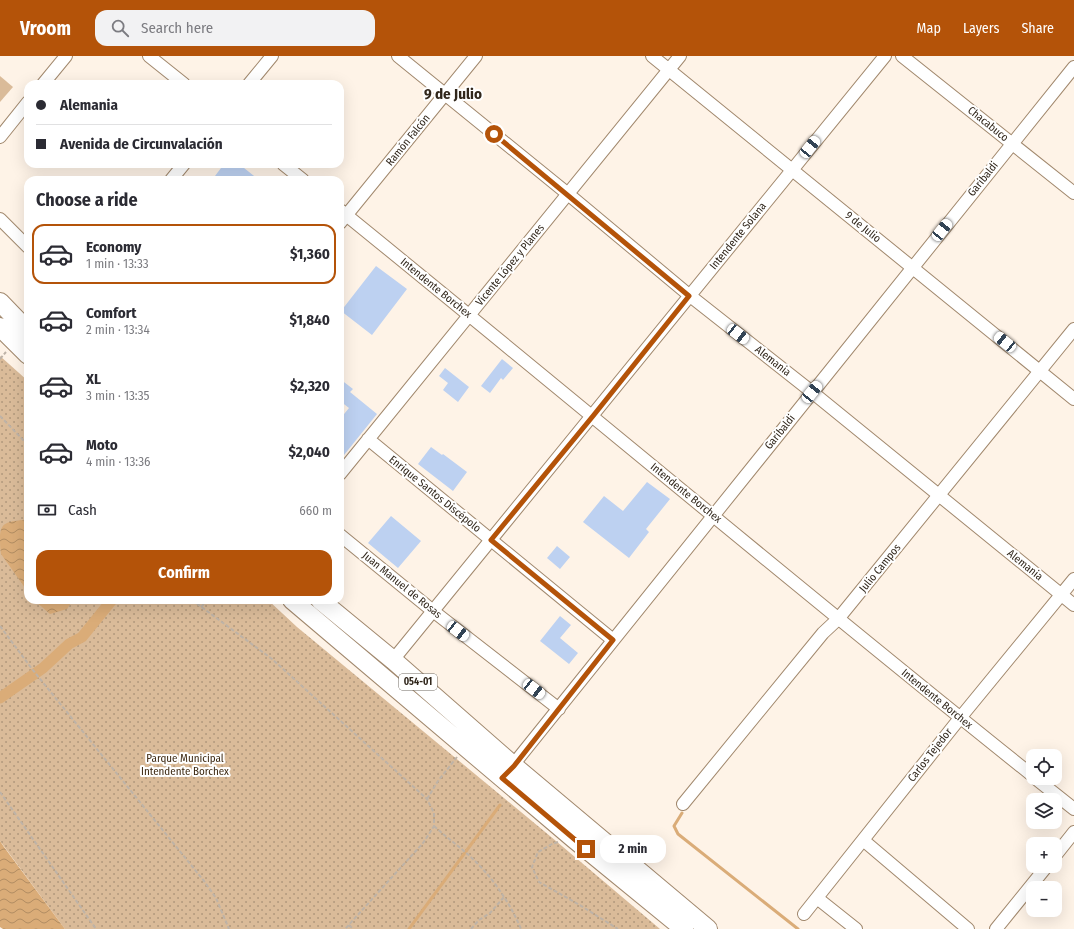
<!DOCTYPE html>
<html lang="en">
<head>
<meta charset="utf-8">
<style>
  body { margin:0; font-family:"Fira Sans Condensed",sans-serif; background:#f2f2f3; color:#2b2b33; height:100vh; display:flex; flex-direction:column; font-size:15px; white-space:nowrap }
  * { box-sizing:border-box; margin:0 }
  p { font-size:13px; color:#7c7c81 }
  .icon { flex:none; width:22px; height:22px; fill:none; stroke:currentColor; stroke-width:2; stroke-linecap:round; stroke-linejoin:round }
  .map { position:relative; flex:1; overflow:hidden }
  .sheet { position:absolute; left:24px; top:120px; width:320px; height:428px; display:flex; flex-direction:column; background:#fff; border-radius:12px; box-shadow:0 4px 16px #0002 }
  .sheet>* { flex:none }
  .hud { position:absolute; left:24px; top:24px; width:320px; height:88px; border-radius:12px; box-shadow:0 4px 16px #0002; display:grid; align-content:center; height:88px; padding:0 12px; background:#fff }
  .fabs { position:absolute; left:1026px; top:693px; display:grid; gap:8px }
  .fabs a { display:grid; place-items:center; width:36px; height:36px; border-radius:8px; background:#fff; box-shadow:0 4px 16px #0002; font-size:20px }
  .end { position:absolute; width:18px; height:18px; margin:-9px; border:5px solid #b45309; background:#fff; box-shadow:0 0 0 2px #fff }
  .from { border-radius:50% }
  .bubble { position:absolute; height:28px; border-radius:12px; background:#fff; box-shadow:0 4px 16px #0002; font-size:13px; font-weight:700; line-height:28px; text-align:center }
  .car { position:absolute; width:12px; height:24px; margin:-12px -6px; border-radius:5px; box-shadow:0 0 3px 1px #0007; background:linear-gradient(#fff 24%,#345 0 40%,#fff 0 76%,#345 0 86%,#fff 0) }
  .hud b { display:flex; align-items:center; gap:14px; height:38px; font-size:15px }
  .hud b+b { border-top:1px solid #e1e1e2 }
  .hud i { width:10px; height:10px; background:#2b2b33 }
  ul { padding:0; list-style:none }
  li { display:flex; align-items:center; gap:12px; height:60px; margin:0 8px 6px; padding:0 4px; border:2px solid transparent; border-radius:12px }
  li div { flex:1 }
  li b { display:block; font-size:15px }
  li em { font-style:normal; font-weight:700 }
  li.on { border-color:#b45309 }
  li>.icon { width:36px; height:36px; stroke-width:1.5 }
  h2 { padding:0 12px; font-size:18px; line-height:48px }
  .pay { display:flex; align-items:center; gap:10px; height:44px; padding:0 12px; font-size:15px }
  .pay p { margin-inline-start:auto }
  .primary-button { display:flex; gap:8px; margin-top:auto; padding:8px 12px }
  .primary-button a { flex:1; height:46px; border-radius:12px; background:#b45309; color:#fff; font-size:16px; font-weight:700; line-height:46px; text-align:center }
  header { display:flex; align-items:center; gap:24px; box-sizing:border-box; height:56px; padding:0 20px; background:#b45309; color:#fff }
  header strong { font-size:19px }
  nav { display:flex; gap:22px; margin-inline-start:auto; font-size:14px }
  .search { width:280px; height:36px; background:#f2f2f3; display:flex; align-items:center; gap:10px; box-sizing:border-box; padding:0 14px; border-radius:12px; color:#7c7c81; font-size:15px }
  .map>svg:first-child { display:block }
</style>
</head>
<body>
<header>
<strong>Vroom</strong>
<div class="search"><svg class="icon" aria-label="search" viewBox="0 0 24 24"><circle cx="10" cy="10" r="6"/><path d="M15 15l6 6"/></svg>Search here</div>
<nav><a>Map</a><a>Layers</a><a>Share</a></nav>
</header>
<div class="map">
<svg width="1074" height="873" viewBox="0 0 1074 873">
  <defs>
    <pattern id="park-dots" width="8" height="8" patternUnits="userSpaceOnUse"><rect width="8" height="8" fill="#dabb99"/><path d="M2 2h.1M6 6h.1" fill="none" stroke="#b1987c" stroke-width="1.8" stroke-linecap="round"/></pattern>
    <pattern id="water-waves" width="16" height="10" patternUnits="userSpaceOnUse"><rect width="16" height="10" fill="#daac78"/><path d="M0 5q4-4 8 0t8 0" fill="none" stroke="#b18c62"/></pattern>
  </defs>
  <rect width="100%" height="100%" fill="#fef3e7"/>
  <!-- park -->
  <path fill="url(#park-dots)" d="M0 300 28 325V544H268L297 571 556 785 660 873H65L0 785Z"/>
  <!-- pitch -->
  <path fill="#dabb99" d="M0 20 13 31 0 46Z"/>
  <!-- water -->
  <path fill="url(#water-waves)" d="M22 464 28 465V536L1 498C0 492 0 487 0 482 0 465 9 466 22 464Z
    M34 544H73L67 553 50 558Z
    M0 785 4 791 65 873H3L0 871Z"/>
  <g fill="none" stroke-linecap="round" stroke-linejoin="round">
    <!-- stream -->
    <path stroke="#daac78" stroke-width="3" d="M682 757 674 770 678 778 798 873
      M409 873 500 749"/>
    <!-- canal -->
    <path stroke="#daac78" stroke-width="11" d="M0 642 43 612 69 588 82 581 112 544"/>
  </g>
  <!-- building -->
  <path fill="#bdd1f1" d="M224 108H239L259 124H212Z
    M376 210 407 233 372 279 341 255Z
    M502 303 513 312 503 324 501 322 490 337 481 330Z
    M445 312 469 331 458 346 443 334 448 327 439 320Z
    M340 323 353 333 350 336 377 358 340 404V363L349 352 340 345Z
    M431 391 442 399 443 398 467 416 453 435 418 408Z
    M647 426 670 443 646 473 649 476 629 502 583 466 604 440 623 455Z
    M391 460 421 485 398 512 368 487Z
    M557 490 570 501 560 513 547 502Z
    M560 560 571 569 560 582 578 597 569 608 540 585Z"/>
  <g fill="none" stroke-linecap="round" stroke-linejoin="round">
    <defs>
      <path id="minor" d="M149 0 184 28
        M398 0 568 138 689 239 812 336 1074 549
        M652 0 1074 343
        M902 0 1074 137
        M43 28 66 0
        M249 28 272 0
        M0 81 28 46
        M283 108 303 124
        M171 124 184 108
        M340 154C572 342 800 534 1033 720
        M0 163 28 191
        M340 167 476 0
        M368 383 613 584
        M340 418 680 0
        M340 479 433 555 559 653
        M393 604 885 0
        M509 714 1074 11
        M1035 722 1074 753
        M683 748 823 577 838 563 1074 273
        M863 784 968 873
        M1055 800 1074 776
        M817 842 856 873
        M804 858 960 662 1074 523
        M996 873 1047 810"/>
      <path id="highway" d="M0 246 28 275
        M0 271 28 299
        M292 544 574 783 684 873
        M320 544 393 604 514 710 708 873"/>
    </defs>
    <!-- minor casing -->
    <use href="#minor" stroke="#a1886d" stroke-width="14"/>
    <!-- highway casing -->
    <use href="#highway" stroke="#a1886d" stroke-width="20"/>
    <!-- path -->
    <path stroke="#beb3a7" stroke-width="2" stroke-dasharray="4 2" stroke-linecap="butt" d="M0 303 6 296
      M0 360 28 389
      M192 544 272 603 427 743 434 757V770L429 778 423 787 345 873
      M201 551 208 544
      M0 570 32 613 204 825 216 842 229 873
      M0 736 96 873
      M427 743 438 725 457 701
      M434 770C448 783 463 793 476 806 495 825 511 849 521 873
      M558 786 552 788 538 796 532 811 539 826 578 848 618 873
      M349 869 353 873
      M471 873 479 864 490 857 504 841"/>
    <!-- minor -->
    <use href="#minor" stroke="#fff" stroke-width="12"/>
    <!-- highway -->
    <use href="#highway" stroke="#fff" stroke-width="18"/>
  </g>
  <g fill="none" stroke-linecap="round" stroke-linejoin="round">
    <!-- route -->
    <path stroke="#b45309" stroke-width="5" d="M494 78 689 240 593 360 491 484 613 584 514 710 502 722 586 793"/>
  </g>
  <g text-anchor="middle" dominant-baseline="central" stroke-width="4" stroke-linejoin="round" paint-order="stroke">
    <!-- shield labels -->
    <rect fill="#fff" stroke="#6f6860" stroke-width="1" x="399" y="618" width="38" height="16" rx="3"/>
    <g font-size="10" font-weight="bold" fill="#31271c">
      <text x="418" y="626">054-01</text>
    </g>
    <!-- street labels -->
    <g font-size="11" fill="#31271c" stroke="#fff">
      <text transform="translate(988 68) rotate(39)">Chacabuco</text>
      <text transform="translate(408 84) rotate(-51)">Ramón Falcón</text>
      <text transform="translate(983 123) rotate(-51)">Garibaldi</text>
      <text transform="translate(863 171) rotate(39)">9 de Julio</text>
      <text transform="translate(738 180) rotate(-51)">Intendente Solana</text>
      <text transform="translate(510 209) rotate(-51)">Vicente López y Planes</text>
      <text transform="translate(436 232) rotate(39)">Intendente Borchex</text>
      <text transform="translate(773 305) rotate(38)">Alemania</text>
      <text transform="translate(780 376) rotate(-51)">Garibaldi</text>
      <text transform="translate(686 437) rotate(39)">Intendente Borchex</text>
      <text transform="translate(435 438) rotate(39)">Enrique Santos Discépolo</text>
      <text transform="translate(1025 509) rotate(39)">Alemania</text>
      <text transform="translate(880 512) rotate(-51)">Julio Campos</text>
      <text transform="translate(402 529) rotate(39)">Juan Manuel de Rosas</text>
      <text transform="translate(937 643) rotate(39)">Intendente Borchex</text>
      <text transform="translate(930 699) rotate(-52)">Carlos Tejedor</text>
    </g>
    <!-- park labels -->
    <g font-size="11" fill="#3e2a13" stroke="#fff">
      <text x="185" y="702">Parque Municipal<tspan x="185" dy="13">Intendente Borchex</tspan></text>
    </g>
    <!-- district labels -->
    <g font-size="15" font-weight="bold" fill="#31271c" stroke="#fff">
      <text x="453" y="38">9 de Julio</text>
    </g>
  </g>
</svg>
<div class="fabs">
<a><svg class="icon" aria-label="locate" viewBox="0 0 24 24"><circle cx="12" cy="12" r="6"/><path d="M12 2v4M12 18v4M2 12h4M18 12h4"/></svg></a>
<a><svg class="icon" aria-label="layers" viewBox="0 0 24 24"><path d="M12 4l9 5-9 5-9-5zM3 14l9 5 9-5"/></svg></a>
<a>+</a>
<a>−</a>
</div>
<i class="end from" style="left:494px;top:78px"></i>
<i class="end" style="left:586px;top:793px"></i>
<div class="bubble" style="left:600px;top:779px;width:66px">2 min</div>
<i class="car" style="left:810px;top:91px;rotate:39deg"></i>
<i class="car" style="left:942px;top:174px;rotate:39deg"></i>
<i class="car" style="left:738px;top:278px;rotate:128deg"></i>
<i class="car" style="left:1005px;top:286px;rotate:309deg"></i>
<i class="car" style="left:812px;top:336px;rotate:39deg"></i>
<i class="car" style="left:458px;top:575px;rotate:128deg"></i>
<i class="car" style="left:534px;top:633px;rotate:128deg"></i>
<div class="hud">
<b><i class="from"></i>Alemania</b>
<b><i></i>Avenida de Circunvalación</b>
</div>
<section class="sheet">
<h2>Choose a ride</h2>
<ul>
<li class="on"><svg class="icon" aria-label="car" viewBox="0 0 24 24"><path d="M5 17H2v-5l4-1 3-4h7l3 4 3 1v5h-3M9 17h6M6 11h13"/><circle cx="7" cy="17" r="2"/><circle cx="17" cy="17" r="2"/></svg><div><b>Economy</b><p>1 min · 13:33</p></div><em>$1,360</em></li>
<li><svg class="icon" aria-label="car" viewBox="0 0 24 24"><path d="M5 17H2v-5l4-1 3-4h7l3 4 3 1v5h-3M9 17h6M6 11h13"/><circle cx="7" cy="17" r="2"/><circle cx="17" cy="17" r="2"/></svg><div><b>Comfort</b><p>2 min · 13:34</p></div><em>$1,840</em></li>
<li><svg class="icon" aria-label="car" viewBox="0 0 24 24"><path d="M5 17H2v-5l4-1 3-4h7l3 4 3 1v5h-3M9 17h6M6 11h13"/><circle cx="7" cy="17" r="2"/><circle cx="17" cy="17" r="2"/></svg><div><b>XL</b><p>3 min · 13:35</p></div><em>$2,320</em></li>
<li><svg class="icon" aria-label="car" viewBox="0 0 24 24"><path d="M5 17H2v-5l4-1 3-4h7l3 4 3 1v5h-3M9 17h6M6 11h13"/><circle cx="7" cy="17" r="2"/><circle cx="17" cy="17" r="2"/></svg><div><b>Moto</b><p>4 min · 13:36</p></div><em>$2,040</em></li>
</ul>
<div class="pay"><svg class="icon" aria-label="cash" viewBox="0 0 24 24"><path d="M3 7h18v10H3z"/><circle cx="12" cy="12" r="2"/></svg>Cash<p>660 m</p></div>
<div class="primary-button"><a>Confirm</a></div>
</section>
</div>
</body>
</html>
